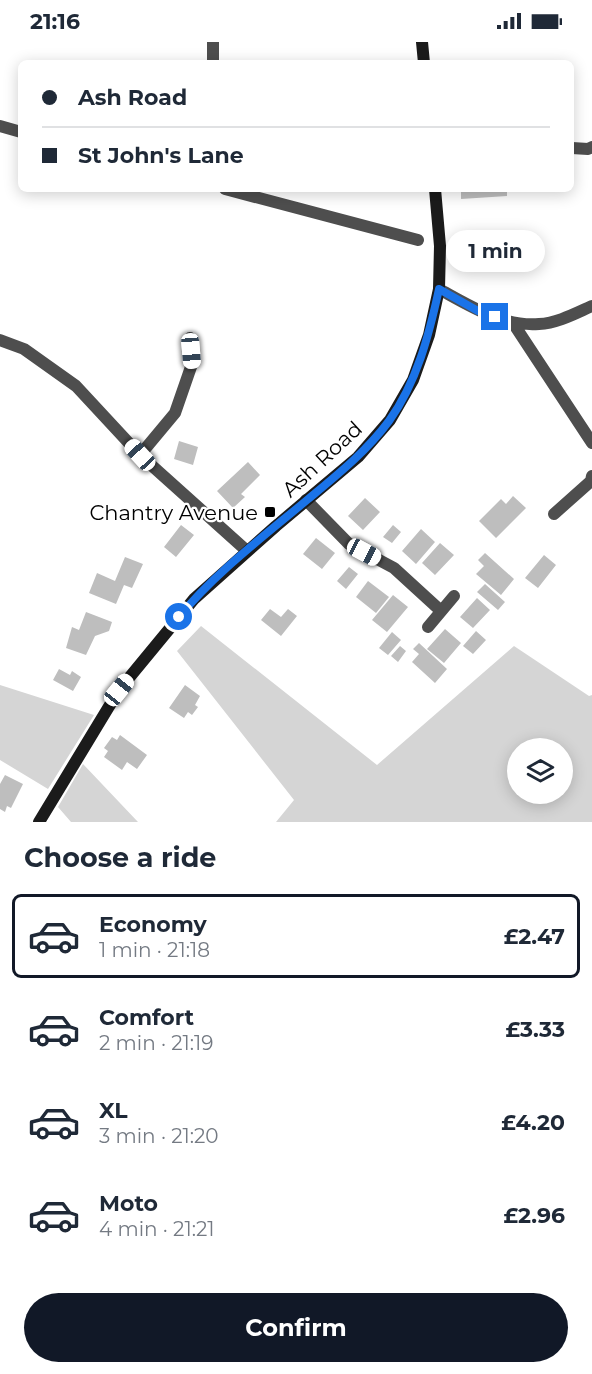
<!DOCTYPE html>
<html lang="en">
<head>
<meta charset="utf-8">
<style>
  body { margin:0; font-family:Montserrat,sans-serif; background:#f2f2f3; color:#1f2937; height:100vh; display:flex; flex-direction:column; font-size:22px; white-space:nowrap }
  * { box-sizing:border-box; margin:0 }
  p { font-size:20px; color:#747a83 }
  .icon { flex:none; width:33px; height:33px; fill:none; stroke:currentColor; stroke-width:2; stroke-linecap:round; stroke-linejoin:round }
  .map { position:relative; height:780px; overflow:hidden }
  .side { display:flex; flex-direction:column; background:#fff; flex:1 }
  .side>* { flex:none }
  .hud { position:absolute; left:18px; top:18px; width:556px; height:132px; border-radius:9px; box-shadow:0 3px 15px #0003; display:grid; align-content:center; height:132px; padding:0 24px; background:#fff }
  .fabs { position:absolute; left:507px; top:696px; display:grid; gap:12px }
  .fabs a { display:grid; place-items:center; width:66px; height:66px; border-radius:50%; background:#fff; box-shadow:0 3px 15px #0003; font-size:30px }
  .end { position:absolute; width:27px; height:27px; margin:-14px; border:8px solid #1a73e8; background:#fff; box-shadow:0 0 0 3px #fff }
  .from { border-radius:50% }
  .bubble { position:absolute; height:42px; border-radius:21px; background:#fff; box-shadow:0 3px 15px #0003; font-size:20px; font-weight:700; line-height:42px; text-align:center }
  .car { position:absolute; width:18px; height:36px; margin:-18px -9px; border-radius:8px; box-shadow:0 0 4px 2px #0007; background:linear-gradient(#fff 24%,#345 0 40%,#fff 0 76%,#345 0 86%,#fff 0) }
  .hud b { display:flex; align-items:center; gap:21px; height:57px; font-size:22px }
  .hud b+b { border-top:2px solid #e0e1e3 }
  .hud i { width:15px; height:15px; background:#1f2937 }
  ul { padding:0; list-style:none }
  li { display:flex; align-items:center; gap:18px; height:84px; margin:0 12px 9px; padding:0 12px; border:3px solid transparent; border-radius:9px }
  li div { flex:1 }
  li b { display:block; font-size:22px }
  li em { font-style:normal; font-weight:700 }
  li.active { border-color:#111827 }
  li>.icon { width:54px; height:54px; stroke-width:1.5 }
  h2 { padding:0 24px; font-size:27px; line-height:72px }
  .action { display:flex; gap:12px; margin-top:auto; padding:12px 24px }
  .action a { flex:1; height:69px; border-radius:36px; background:#111827; color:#fff; font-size:24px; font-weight:700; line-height:69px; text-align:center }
  .status { display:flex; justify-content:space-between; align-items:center; height:42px; padding:0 30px; background:#fff; direction:ltr }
  .status svg { height:16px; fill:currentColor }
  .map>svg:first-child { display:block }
</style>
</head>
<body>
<div class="status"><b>21:16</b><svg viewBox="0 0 49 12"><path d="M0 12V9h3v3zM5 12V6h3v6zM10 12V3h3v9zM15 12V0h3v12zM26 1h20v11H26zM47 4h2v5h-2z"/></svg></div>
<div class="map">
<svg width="592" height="780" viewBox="0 0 592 780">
  <rect width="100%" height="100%" fill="#fff"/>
  <!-- green -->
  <path fill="#d5d5d5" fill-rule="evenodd" d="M201 584 377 723 514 604 589 654 592 653V780H276L294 758 177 609ZM562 706V752H518V706Z
    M0 643 94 673 48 747 0 718Z
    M83 722 138 780H71L58 765Z"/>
  <!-- building -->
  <path fill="#bebebe" d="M461 147H507V154L461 157Z
    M179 399 198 405 193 423 174 417Z
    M248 420 260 433 241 452 245 455 233 466 217 449Z
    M513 454 526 466 496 496 479 479 501 457 506 462Z
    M365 456 380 470 363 488 348 474Z
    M181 483 194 493 176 515 164 505Z
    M393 483 401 490 392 501 383 495Z
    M421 487 435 500 416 522 402 509Z
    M316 496 335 511 322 527 303 512Z
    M440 501 454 513 435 533 422 521Z
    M485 511 514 537 501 553 476 532 484 524 478 518Z
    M544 513 556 523 538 546 525 536Z
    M125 515 143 522 132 546 124 543 116 562 89 551 97 531 115 539Z
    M349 525 358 532 346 547 337 539Z
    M368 539 389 555 376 571 356 555Z
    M485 542 505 560 498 568 477 550Z
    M393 553 408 565 387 590 372 578Z
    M477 556 490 568 473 586 460 575Z
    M270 567 281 575 288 567 297 574 281 594 261 578Z
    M86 570 112 580 109 589 95 594 86 613 66 606 72 585 79 588Z
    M445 587 461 601 444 621 427 607Z
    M476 589 486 598 473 612 463 604Z
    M392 590 401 598 388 613 379 606Z
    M419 601 447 627 435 641 412 620 419 612 413 607Z
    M400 604 406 609 398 620 391 614Z
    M59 627 70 633 72 629 81 635 73 649 53 638Z
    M185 643 200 654 195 663 198 665 192 673 188 670 184 676 169 666Z
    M120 693 147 713 137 727 127 720 122 728 104 715 108 709 104 706 112 695 117 698Z
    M5 733 23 742 11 766 7 764 5 770 0 767V742Z"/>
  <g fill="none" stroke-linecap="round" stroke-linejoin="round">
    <!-- street -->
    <path stroke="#4e4e4e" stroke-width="12" d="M213 0V21
      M0 84 21 90
      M572 106 588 107 592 105
      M225 147 418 198
      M439 247C470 264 503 285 539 282 558 281 576 271 592 264
      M513 281 592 401
      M0 298 24 307 76 344 140 413 247 509
      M140 413 175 371 192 322 190 296
      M306 458 349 502 394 526 441 569
      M554 472 591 439 592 434
      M428 585 454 554"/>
    <!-- secondary -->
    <path stroke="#1b1b1b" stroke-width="12" d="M422 0 424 21
      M39 780 119 648 194 557 276 484 358 415 390 378 413 338 429 293 439 247 440 204 435 147"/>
  </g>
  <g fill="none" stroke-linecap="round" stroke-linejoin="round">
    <!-- route -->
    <path stroke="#1a73e8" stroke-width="8" d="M179 575C214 532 264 494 307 458 337 433 366 410 389 379 417 340 429 293 439 247L478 269 495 275"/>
  </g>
  <!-- markers -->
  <rect fill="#000" stroke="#fff" stroke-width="2" x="264" y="464" width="12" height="12" rx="3"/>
  <g text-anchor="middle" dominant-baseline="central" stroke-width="4.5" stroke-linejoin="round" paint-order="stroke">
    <!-- street labels -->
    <g font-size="21" fill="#000" stroke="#fff">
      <text transform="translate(322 417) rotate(-43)">Ash Road</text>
    </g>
    <!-- poi labels -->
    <g font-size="21" fill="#000" stroke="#fff" text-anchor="end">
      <text x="258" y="470">Chantry Avenue</text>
    </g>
  </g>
</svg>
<div class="fabs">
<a><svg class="icon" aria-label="layers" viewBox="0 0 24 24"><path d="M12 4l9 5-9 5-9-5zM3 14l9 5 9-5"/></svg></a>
</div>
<i class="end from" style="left:179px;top:575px"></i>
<i class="end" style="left:495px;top:275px"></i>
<div class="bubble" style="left:446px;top:188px;width:99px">1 min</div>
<i class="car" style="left:191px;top:309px;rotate:175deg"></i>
<i class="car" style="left:140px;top:413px;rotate:317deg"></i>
<i class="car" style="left:364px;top:510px;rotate:118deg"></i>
<i class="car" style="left:119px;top:648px;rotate:39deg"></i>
<div class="hud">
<b><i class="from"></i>Ash Road</b>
<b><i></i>St John's Lane</b>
</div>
</div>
<section class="side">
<h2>Choose a ride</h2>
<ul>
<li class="active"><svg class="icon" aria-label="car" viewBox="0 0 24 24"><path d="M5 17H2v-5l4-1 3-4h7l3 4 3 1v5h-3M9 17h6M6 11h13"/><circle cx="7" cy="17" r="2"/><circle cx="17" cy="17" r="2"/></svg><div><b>Economy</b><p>1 min · 21:18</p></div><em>£2.47</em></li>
<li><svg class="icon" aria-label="car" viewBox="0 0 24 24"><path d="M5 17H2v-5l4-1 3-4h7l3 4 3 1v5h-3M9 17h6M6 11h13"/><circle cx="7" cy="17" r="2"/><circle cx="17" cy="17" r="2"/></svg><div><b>Comfort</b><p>2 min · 21:19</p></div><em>£3.33</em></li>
<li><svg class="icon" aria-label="car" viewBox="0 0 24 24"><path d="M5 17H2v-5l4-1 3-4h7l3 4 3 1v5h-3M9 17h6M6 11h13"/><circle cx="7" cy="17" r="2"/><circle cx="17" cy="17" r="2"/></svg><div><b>XL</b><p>3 min · 21:20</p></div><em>£4.20</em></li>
<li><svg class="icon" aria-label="car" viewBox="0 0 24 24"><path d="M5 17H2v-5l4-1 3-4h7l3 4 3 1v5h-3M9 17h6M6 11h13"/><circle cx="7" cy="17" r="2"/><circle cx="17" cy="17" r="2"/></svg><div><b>Moto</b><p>4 min · 21:21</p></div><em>£2.96</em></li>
</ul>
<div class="action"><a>Confirm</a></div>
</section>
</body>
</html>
